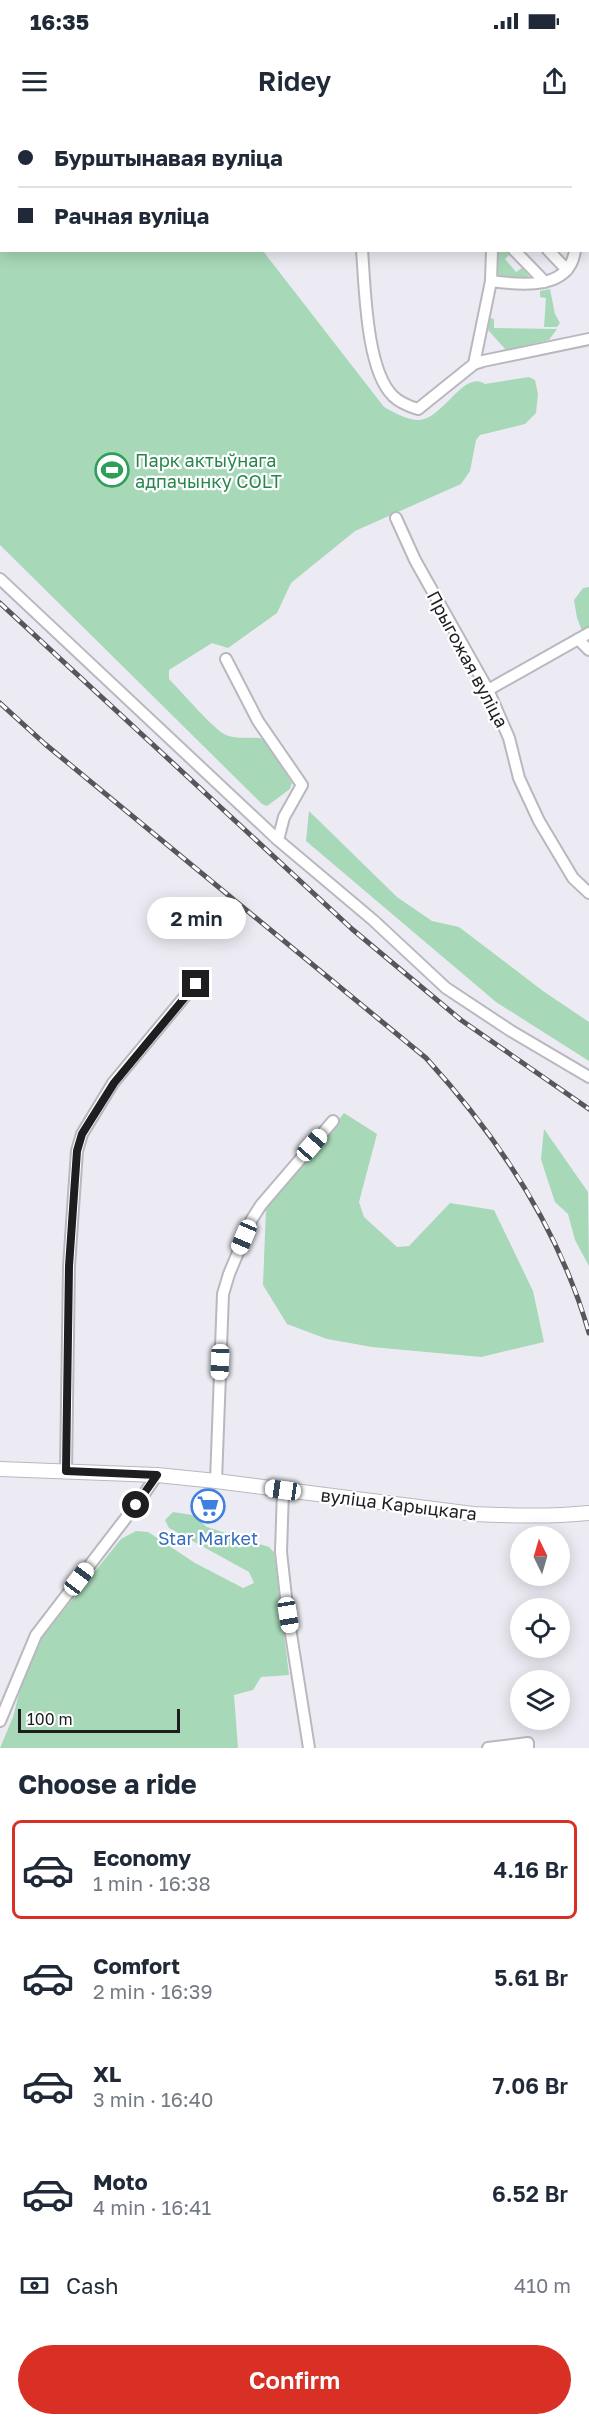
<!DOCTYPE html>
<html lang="en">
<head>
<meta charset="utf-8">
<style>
  body { margin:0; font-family:"Golos Text",sans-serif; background:#f2f2f3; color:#1f2937; height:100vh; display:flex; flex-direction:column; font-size:22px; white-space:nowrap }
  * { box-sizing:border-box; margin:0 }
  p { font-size:20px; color:#747a83 }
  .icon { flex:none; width:33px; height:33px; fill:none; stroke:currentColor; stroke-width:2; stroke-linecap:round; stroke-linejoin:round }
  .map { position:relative; height:1628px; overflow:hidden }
  .details { display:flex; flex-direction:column; background:#fff; flex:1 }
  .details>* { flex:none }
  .guide { position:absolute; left:0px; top:0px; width:590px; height:132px; box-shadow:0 3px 15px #0003; display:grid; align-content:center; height:132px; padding:0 18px; background:#fff }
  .needle { width:39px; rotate:355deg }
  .controls { position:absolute; left:510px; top:1406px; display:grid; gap:12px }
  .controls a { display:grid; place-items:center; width:60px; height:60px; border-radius:50%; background:#fff; box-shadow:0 3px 15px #0003; font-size:30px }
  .scale { position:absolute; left:18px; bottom:15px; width:162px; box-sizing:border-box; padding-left:6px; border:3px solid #1e1e21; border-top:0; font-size:16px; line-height:21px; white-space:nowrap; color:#1e1e21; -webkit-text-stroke:4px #fff; paint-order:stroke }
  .end { position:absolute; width:27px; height:27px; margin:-14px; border:8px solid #1e1e21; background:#fff; box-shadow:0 0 0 3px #fff }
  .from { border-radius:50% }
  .bubble { position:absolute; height:42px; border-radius:21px; background:#fff; box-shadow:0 3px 15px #0003; font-size:20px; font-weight:600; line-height:42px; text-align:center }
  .car { position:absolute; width:18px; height:36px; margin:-18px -9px; border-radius:8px; box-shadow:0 0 4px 2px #0007; background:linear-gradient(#fff 24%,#345 0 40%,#fff 0 76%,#345 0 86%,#fff 0) }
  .guide b { display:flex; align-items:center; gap:21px; height:57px; font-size:22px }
  .guide b+b { border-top:2px solid #e0e1e3 }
  .guide i { width:15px; height:15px; background:#1f2937 }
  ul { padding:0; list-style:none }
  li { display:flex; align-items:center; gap:18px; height:99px; margin:0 12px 9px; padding:0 6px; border:3px solid transparent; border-radius:9px }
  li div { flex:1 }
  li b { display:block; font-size:22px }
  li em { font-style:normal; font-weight:600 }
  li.selected { border-color:#d93025 }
  li>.icon { width:54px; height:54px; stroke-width:1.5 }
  h2 { padding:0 18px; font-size:27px; line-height:72px }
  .pay { display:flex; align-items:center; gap:15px; height:66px; padding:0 18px; font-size:22px }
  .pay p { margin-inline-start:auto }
  .cta { display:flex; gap:12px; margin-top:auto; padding:12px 18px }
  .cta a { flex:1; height:69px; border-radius:36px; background:#d93025; color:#fff; font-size:24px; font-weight:600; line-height:69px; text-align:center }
  .status { display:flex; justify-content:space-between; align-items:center; height:42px; padding:0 30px; background:#fff; direction:ltr }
  .status svg { height:16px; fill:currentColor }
  header { display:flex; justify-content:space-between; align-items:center; height:78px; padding:0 18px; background:#fff; font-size:27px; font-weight:600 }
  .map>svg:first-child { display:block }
</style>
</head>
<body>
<div class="status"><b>16:35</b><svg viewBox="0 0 49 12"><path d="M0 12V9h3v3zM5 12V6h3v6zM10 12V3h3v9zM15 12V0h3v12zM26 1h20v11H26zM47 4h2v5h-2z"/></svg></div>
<header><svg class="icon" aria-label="menu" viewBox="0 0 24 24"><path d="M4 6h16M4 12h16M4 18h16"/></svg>Ridey<svg class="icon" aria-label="share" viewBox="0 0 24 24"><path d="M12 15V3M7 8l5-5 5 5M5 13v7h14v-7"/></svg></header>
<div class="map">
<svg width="589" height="1628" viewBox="0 0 589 1628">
  <rect width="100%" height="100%" fill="#ecebf3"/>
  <!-- green -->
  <path fill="#a7d8b8" d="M0 0H266L2 2V130L263 131 384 287C395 293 407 300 419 300 442 300 464 249 485 264L529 257 535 260 538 274 536 293 525 304 480 315 476 320 470 351 461 364 355 411 291 463 277 493 228 528 212 523 169 550V559C180 570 215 611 226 615 238 620 251 616 263 619L292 663 290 669 267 686 262 684 0 425Z
    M497 131H507L509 135 505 139 516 152 522 148 529 156 527 160 501 158 496 151Z
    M550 169 555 194 560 203 557 207H544L546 178 540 177V171Z
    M490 198 494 199V208L557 209 549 220 506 230 488 210Z
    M589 467V529L577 498 574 480 583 468Z
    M309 691 397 777 432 801 459 807 543 871 589 902V941L496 882 306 721Z
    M344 993 377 1014 359 1082 364 1097 397 1127 409 1126 450 1083 494 1090 533 1171 544 1222 481 1237 372 1227 327 1219 287 1204 263 1165 266 1089Z
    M544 1009 588 1072 589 1146 575 1120 568 1094 555 1082 546 1055 541 1039Z
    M173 1392 192 1395 207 1407 269 1427 274 1432 289 1555 261 1557 253 1570 234 1575 238 1628H0L13 1597 21 1566 43 1516 121 1419 136 1411 148 1412 195 1443 243 1468 254 1463 249 1452 169 1408 165 1400Z"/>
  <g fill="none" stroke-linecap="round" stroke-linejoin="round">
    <defs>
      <path id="minor" d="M425 0 426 2
        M463 0 464 2
        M292 2 293 0
        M362 130C365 167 366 250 393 276 400 283 408 286 418 289L474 244 483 241 589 219
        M492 130 491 161C520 165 570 171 575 130
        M514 130 545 162
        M548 130 567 150
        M474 244 491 161
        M396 398 415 440 488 570 509 618 519 658 539 701 573 758 589 773
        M0 459 278 720 373 800 446 868 511 911 589 957
        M578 519 589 530
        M226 539 258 601 302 665 284 697 278 720
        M488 570 589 513
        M66 1351 69 1146 77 1031 82 1014 113 963 196 863
        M216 1361 223 1174 229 1154 252 1099 261 1085 333 1001
        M283 1370 281 1432 288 1495 309 1628
        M0 1601 36 1515 142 1377 157 1355
        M488 1628 528 1623V1628"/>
      <path id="tertiary" d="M0 1349 157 1355 216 1361 473 1394C512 1396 550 1397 589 1393"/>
    </defs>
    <!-- minor casing -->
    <use href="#minor" stroke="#b9b8bf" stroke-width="14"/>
    <!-- tertiary casing -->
    <use href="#tertiary" stroke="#b9b8bf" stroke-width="16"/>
    <!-- minor -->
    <use href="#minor" stroke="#fff" stroke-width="10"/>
    <!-- tertiary -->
    <use href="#tertiary" stroke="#fff" stroke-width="14"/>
    <defs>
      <path id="rail" d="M0 483 352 809 461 900 589 989
        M0 583 45 624 426 938C499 1018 559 1108 589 1213"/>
    </defs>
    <!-- rail casing -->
    <use href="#rail" stroke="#57565b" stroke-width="5"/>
    <!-- rail -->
    <use href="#rail" stroke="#fff" stroke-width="3" stroke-dasharray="9" stroke-linecap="butt"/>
  </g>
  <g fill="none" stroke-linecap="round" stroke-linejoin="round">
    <!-- route -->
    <path stroke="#1e1e21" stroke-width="8" d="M136 1385 157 1355 66 1351 69 1146 77 1031 82 1014 114 963 196 864"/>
  </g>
  <!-- icons -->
  <defs>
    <symbol id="stadium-ring" viewBox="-11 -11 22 22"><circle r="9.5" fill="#fff" stroke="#2e9e5b" stroke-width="1.5"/><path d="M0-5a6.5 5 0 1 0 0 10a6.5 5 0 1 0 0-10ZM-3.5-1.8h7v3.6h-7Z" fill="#2e9e5b"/></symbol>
    <symbol id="supermarket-ring" viewBox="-11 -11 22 22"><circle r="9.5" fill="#fff" stroke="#3f7fe0" stroke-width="1.5"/><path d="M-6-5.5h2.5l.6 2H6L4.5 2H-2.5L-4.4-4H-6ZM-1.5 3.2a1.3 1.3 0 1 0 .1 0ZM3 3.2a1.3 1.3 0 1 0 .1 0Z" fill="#3f7fe0"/></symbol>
  </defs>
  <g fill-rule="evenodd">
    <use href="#stadium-ring" x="93" y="331" width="38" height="38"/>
    <use href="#supermarket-ring" x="189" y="1367" width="38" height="38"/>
  </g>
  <g text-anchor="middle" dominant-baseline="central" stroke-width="4.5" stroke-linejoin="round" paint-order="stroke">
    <!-- leisure labels -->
    <g font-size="18" fill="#27864d" stroke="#fff" text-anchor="start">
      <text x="135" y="340">Парк актыўнага<tspan x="135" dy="21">адпачынку COLT</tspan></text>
    </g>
    <!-- street labels -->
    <g font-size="18" fill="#1e1e21" stroke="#fff">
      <text transform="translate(468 539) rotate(62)">Прыгожая вуліца</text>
      <text transform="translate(399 1384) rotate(7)">вуліца Карыцкага</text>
    </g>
    <!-- shop labels -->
    <g font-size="18" fill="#366cbe" stroke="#fff">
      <text x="208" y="1418">Star Market</text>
    </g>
  </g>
</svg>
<div class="controls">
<a><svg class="needle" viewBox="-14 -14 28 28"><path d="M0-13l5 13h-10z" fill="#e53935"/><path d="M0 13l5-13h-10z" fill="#747a83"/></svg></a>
<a><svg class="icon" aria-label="locate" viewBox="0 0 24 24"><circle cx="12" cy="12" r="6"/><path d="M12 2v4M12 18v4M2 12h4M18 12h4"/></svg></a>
<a><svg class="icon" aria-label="layers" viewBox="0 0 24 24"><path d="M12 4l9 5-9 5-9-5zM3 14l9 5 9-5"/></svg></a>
</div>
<div class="scale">100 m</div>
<i class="end from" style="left:136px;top:1385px"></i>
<i class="end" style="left:196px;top:864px"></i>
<div class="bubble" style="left:147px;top:777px;width:99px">2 min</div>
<i class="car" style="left:312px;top:1025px;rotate:41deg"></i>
<i class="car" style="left:244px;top:1117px;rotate:203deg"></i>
<i class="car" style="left:220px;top:1242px;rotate:182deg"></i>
<i class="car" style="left:283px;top:1370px;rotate:278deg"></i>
<i class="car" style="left:79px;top:1459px;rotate:37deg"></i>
<i class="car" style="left:288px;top:1495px;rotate:171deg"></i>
<div class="guide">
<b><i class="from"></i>Бурштынавая вуліца</b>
<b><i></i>Рачная вуліца</b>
</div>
</div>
<section class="details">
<h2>Choose a ride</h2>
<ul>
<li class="selected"><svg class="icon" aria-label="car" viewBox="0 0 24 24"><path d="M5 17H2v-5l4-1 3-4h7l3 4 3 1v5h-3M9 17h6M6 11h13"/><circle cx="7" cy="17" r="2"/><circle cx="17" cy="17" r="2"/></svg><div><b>Economy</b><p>1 min · 16:38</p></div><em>4.16 Br</em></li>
<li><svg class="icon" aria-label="car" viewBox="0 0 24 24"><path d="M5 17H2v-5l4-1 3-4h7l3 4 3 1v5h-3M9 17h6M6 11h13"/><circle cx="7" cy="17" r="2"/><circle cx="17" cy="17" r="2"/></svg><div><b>Comfort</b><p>2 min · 16:39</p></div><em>5.61 Br</em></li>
<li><svg class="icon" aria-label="car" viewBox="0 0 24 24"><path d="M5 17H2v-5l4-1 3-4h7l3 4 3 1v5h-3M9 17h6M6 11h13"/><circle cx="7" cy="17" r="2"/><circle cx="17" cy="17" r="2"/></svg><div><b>XL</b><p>3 min · 16:40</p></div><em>7.06 Br</em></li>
<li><svg class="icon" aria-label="car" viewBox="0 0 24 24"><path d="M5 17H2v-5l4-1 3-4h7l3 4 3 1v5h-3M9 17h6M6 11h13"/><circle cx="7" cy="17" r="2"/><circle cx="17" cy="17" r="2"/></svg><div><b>Moto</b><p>4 min · 16:41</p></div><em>6.52 Br</em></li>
</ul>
<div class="pay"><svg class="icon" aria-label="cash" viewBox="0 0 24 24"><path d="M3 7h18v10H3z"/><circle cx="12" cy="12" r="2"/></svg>Cash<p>410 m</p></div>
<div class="cta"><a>Confirm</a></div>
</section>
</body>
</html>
